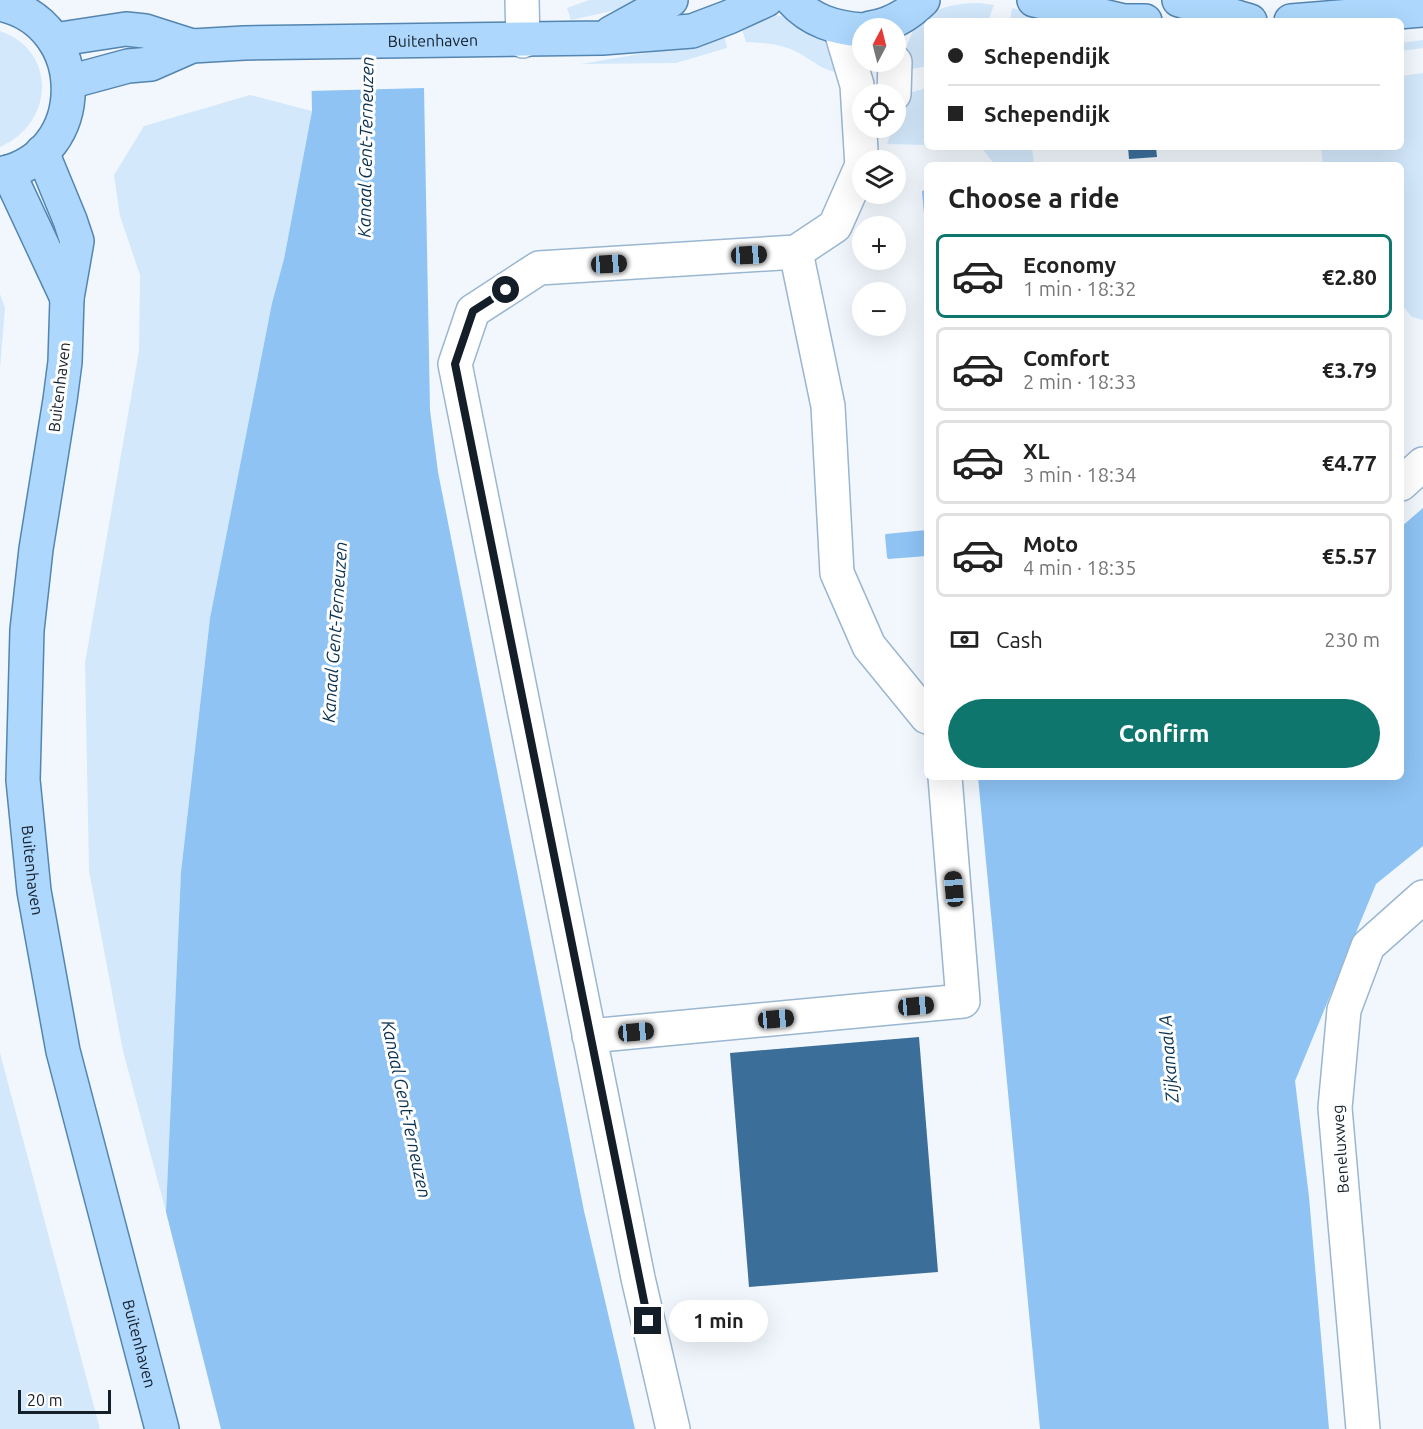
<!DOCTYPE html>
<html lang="en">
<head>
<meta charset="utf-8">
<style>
  body { margin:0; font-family:Ubuntu,sans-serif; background:#f2f2f2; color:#222; height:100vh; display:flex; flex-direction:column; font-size:22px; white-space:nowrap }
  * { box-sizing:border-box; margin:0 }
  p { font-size:20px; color:#767676 }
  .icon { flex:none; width:33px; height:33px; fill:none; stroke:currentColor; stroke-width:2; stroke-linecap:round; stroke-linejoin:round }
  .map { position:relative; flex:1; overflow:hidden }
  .details { position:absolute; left:924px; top:162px; width:480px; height:618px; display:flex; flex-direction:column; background:#fff; border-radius:9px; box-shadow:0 6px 24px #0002 }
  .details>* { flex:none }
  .guide { position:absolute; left:924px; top:18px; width:480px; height:132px; border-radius:9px; box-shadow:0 6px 24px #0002; display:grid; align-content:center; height:132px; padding:0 24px; background:#fff }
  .needle { width:39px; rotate:7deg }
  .fabs { position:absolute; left:852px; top:18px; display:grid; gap:12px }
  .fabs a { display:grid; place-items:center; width:54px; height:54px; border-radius:50%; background:#fff; box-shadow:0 6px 24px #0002; font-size:30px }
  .scale { position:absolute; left:18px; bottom:15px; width:93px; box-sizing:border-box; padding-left:6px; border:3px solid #141e28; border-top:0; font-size:16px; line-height:21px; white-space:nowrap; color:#141e28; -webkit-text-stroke:4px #fff; paint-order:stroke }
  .end { position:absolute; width:27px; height:27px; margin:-14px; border:8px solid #141e28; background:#fff; box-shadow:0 0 0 3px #fff }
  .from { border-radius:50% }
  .bubble { position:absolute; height:42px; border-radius:21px; background:#fff; box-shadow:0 6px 24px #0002; font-size:20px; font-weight:700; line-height:42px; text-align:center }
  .car { position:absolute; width:18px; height:36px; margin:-18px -9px; border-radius:8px; box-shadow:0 0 4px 2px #0007; background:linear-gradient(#222 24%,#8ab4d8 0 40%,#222 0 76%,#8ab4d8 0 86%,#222 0) }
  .guide b { display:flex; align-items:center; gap:21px; height:57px; font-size:22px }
  .guide b+b { border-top:2px solid #e0e0e0 }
  .guide i { width:15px; height:15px; background:#222 }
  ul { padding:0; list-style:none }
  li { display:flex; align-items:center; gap:18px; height:84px; margin:0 12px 9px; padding:0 12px; border:3px solid #e0e0e0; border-radius:9px }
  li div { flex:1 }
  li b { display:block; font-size:22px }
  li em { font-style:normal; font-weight:700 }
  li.current { border-color:#0f766e }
  li>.icon { width:54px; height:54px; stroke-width:1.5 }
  h2 { padding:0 24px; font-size:27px; line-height:72px }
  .pay { display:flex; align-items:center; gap:15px; height:66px; padding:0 24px; font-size:22px }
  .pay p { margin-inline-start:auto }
  .primary-button { display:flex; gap:12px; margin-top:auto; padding:12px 24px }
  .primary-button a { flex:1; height:69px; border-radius:36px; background:#0f766e; color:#fff; font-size:24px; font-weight:700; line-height:69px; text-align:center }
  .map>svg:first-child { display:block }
</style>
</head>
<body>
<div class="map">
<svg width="1423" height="1429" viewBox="0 0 1423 1429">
  <rect width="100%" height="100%" fill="#f1f7fc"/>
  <!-- green -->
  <path fill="#d3e8fb" d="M589 0H643L621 9 571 20 567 8Z
    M980 3 994 5 988 21H927V66L903 71C906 21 931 3 980 3Z
    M1012 8 1065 21H1010Z
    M770 15C793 16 814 24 829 42 836 50 840 63 844 72 825 74 813 60 797 52 781 44 764 43 746 42L740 23Z
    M723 30 727 48 676 63 581 64 663 50Z
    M0 31C58 51 54 124 0 147Z
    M1423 40V48L1401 51V43Z
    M1423 73V320L1412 317 1401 304V165H1323L1321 147H1401V76Z
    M927 88V145L887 144 893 128H896V121L905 94Z
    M250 95 312 111 284 259 272 303 210 618 181 872 166 1212 123 1051 89 871 85 663 139 351 140 275 120 216 114 175 144 126Z
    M981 147H1032L1034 165H995Z
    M0 294 5 308 0 368Z
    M0 1053 100 1429H0Z"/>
  <!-- water -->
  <path fill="#8ec3f4" d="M310 0 424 88 430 410 438 472 584 1211 635 1429H221L166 1212 181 872 210 618 272 303 284 259 312 111Z
    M927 190V248L922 191Z
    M1423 508V846L1376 884 1295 1081 1309 1197 1329 1429H1040L978 777H1401V527Z
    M927 530V556L888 559 887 557 885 535 886 534Z"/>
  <!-- pier -->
  <path fill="#f1f7fc" d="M307 0H423L425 88 309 91Z"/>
  <!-- building -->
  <path fill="#3c6e9a" d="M1128 147H1156L1157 157 1129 159Z
    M919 1037 938 1272 749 1287 730 1053Z"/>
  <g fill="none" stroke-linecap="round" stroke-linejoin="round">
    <defs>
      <path id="minor" d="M522 0 523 41
        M840 28 857 85 862 167
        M894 94 895 62
        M796 252 828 406 837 573 869 646 927 717
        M1401 484 1423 464
        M589 1036 963 1001 945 777
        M673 1429 638 1278 455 364 473 311 539 268 796 252 835 226 862 165
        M1363 1429 1335 1108 1344 1010 1368 946 1423 897"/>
      <g id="major">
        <path d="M792 0C811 21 835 28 862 30"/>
        <path d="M1034 0 1124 21H1145"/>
        <path d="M1179 0 1250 21"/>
        <path d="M0 4C91 23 91 156 0 174"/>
        <path d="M1291 21 1423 10"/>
        <path d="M870 28C891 25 908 15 923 0"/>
        <path d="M611 33 671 0"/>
        <path d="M54 40 126 29 145 31 192 46"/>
        <path id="s1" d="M69 82 128 66 151 64 192 46 244 43 602 38 692 31 729 17 766 0"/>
        <path id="s2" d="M42 152 70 220 77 241 67 298 65 362 60 400 36 549 27 630 23 780 34 891 63 1051 162 1429"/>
        <path d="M8 172 67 298"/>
      </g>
    </defs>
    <!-- minor casing -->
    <use href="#minor" stroke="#9ab6d1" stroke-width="36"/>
    <!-- major casing -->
    <use href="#major" stroke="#5485b1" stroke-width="36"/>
    <!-- minor -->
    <use href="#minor" stroke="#fff" stroke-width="33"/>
    <!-- major -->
    <use href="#major" stroke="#add7fd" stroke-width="33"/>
  </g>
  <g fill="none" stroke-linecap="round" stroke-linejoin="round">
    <!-- route -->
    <path stroke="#141e28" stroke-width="8" d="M506 290 473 311 455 364 648 1321"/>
  </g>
  <g text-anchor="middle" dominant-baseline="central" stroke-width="6" stroke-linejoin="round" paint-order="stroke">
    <!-- street labels -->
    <g font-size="16" fill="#141e28" stroke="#fff">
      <text stroke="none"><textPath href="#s1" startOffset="370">Buitenhaven</textPath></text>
      <text transform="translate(59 387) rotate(-83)">Buitenhaven</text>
      <text stroke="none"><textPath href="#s2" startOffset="729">Buitenhaven</textPath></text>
      <text transform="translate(1340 1149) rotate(-94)">Beneluxweg</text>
      <text stroke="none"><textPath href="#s2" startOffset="1215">Buitenhaven</textPath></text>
    </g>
    <!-- water labels -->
    <g font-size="18" font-style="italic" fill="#093151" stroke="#fff">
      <text transform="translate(365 147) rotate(-89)">Kanaal Gent-Terneuzen</text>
      <text transform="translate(334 632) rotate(-86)">Kanaal Gent-Terneuzen</text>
      <text transform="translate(1168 1059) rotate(-95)">Zijkanaal A</text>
      <text transform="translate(407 1109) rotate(78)">Kanaal Gent-Terneuzen</text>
    </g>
  </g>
</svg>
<div class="fabs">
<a><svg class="needle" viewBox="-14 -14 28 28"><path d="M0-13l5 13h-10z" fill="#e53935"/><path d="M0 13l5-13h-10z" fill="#767676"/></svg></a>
<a><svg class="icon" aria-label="locate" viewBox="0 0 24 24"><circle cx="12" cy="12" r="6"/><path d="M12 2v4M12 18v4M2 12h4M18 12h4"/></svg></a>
<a><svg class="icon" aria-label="layers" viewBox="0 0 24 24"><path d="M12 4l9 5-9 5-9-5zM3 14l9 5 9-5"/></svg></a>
<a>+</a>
<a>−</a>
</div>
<div class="scale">20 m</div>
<i class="end from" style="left:506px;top:290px"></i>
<i class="end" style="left:648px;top:1321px"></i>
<div class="bubble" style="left:669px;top:1300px;width:99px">1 min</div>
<i class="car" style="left:749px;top:255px;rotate:87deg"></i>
<i class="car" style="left:609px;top:264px;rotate:87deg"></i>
<i class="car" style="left:954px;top:889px;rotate:355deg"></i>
<i class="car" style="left:916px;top:1006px;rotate:85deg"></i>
<i class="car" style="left:776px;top:1019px;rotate:85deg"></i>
<i class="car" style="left:636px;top:1032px;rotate:85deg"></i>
<div class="guide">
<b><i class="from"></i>Schependijk</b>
<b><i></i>Schependijk</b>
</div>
<section class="details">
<h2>Choose a ride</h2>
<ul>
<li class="current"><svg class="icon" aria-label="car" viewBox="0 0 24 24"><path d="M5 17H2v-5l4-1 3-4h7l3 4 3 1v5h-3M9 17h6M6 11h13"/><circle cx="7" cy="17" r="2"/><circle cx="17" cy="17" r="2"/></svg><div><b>Economy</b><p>1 min · 18:32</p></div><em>€2.80</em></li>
<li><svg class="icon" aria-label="car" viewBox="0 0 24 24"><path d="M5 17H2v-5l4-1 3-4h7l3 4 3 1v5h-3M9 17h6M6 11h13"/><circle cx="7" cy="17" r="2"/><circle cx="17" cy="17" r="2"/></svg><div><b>Comfort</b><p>2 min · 18:33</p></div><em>€3.79</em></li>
<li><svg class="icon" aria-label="car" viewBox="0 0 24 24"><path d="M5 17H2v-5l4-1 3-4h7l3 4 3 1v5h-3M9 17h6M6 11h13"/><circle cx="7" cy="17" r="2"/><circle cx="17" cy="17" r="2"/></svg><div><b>XL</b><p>3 min · 18:34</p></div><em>€4.77</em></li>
<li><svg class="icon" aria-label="car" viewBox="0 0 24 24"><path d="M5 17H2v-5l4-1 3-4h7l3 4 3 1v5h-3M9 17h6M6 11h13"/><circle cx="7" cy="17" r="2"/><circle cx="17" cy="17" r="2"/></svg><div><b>Moto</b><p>4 min · 18:35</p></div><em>€5.57</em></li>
</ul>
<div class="pay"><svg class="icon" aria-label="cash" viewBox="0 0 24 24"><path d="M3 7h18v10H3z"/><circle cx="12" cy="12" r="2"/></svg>Cash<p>230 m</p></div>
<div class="primary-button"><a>Confirm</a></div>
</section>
</div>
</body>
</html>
